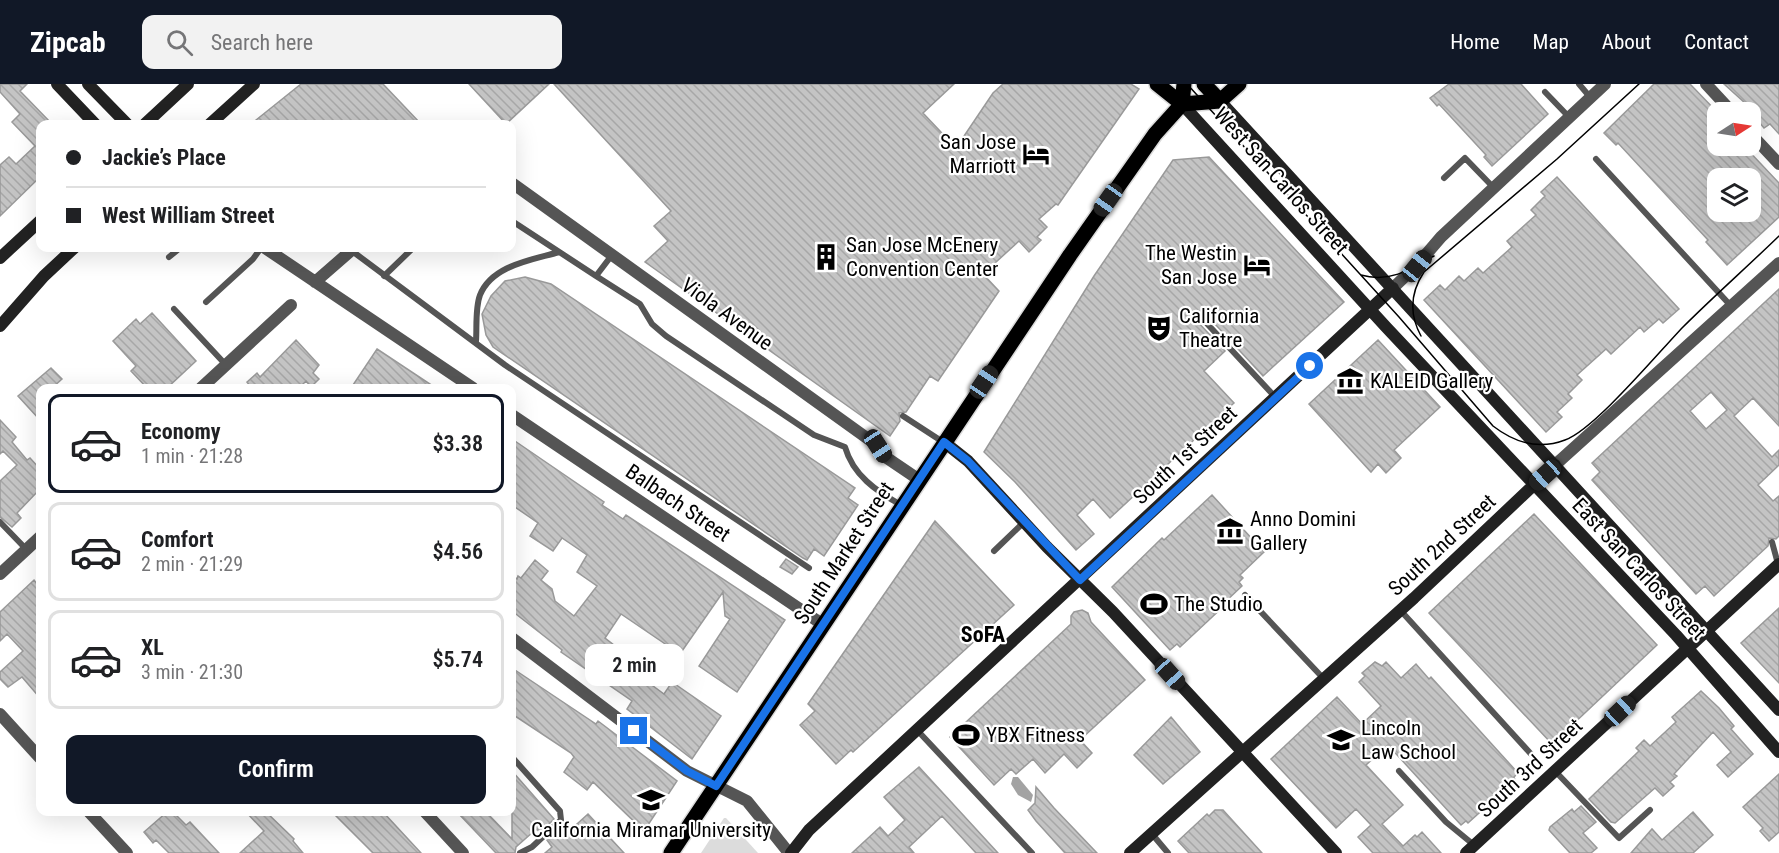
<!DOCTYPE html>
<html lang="en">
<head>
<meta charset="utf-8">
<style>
  body { margin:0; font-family:"Roboto Condensed",sans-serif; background:#f2f2f2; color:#202124; height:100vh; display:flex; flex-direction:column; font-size:22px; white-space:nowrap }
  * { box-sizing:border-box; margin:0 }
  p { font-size:20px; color:#757577 }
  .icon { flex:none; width:33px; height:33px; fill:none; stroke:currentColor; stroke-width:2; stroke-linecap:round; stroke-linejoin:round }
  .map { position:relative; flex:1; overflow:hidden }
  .side { position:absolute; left:36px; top:300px; width:480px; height:432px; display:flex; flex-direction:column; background:#fff; border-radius:12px; box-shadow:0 6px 24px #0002 }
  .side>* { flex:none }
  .top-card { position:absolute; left:36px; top:36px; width:480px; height:132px; border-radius:12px; box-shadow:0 6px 24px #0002; display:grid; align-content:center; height:132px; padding:0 30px; background:#fff }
  .needle { width:39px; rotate:78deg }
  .controls { position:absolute; left:1707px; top:18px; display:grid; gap:12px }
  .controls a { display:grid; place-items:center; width:54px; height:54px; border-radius:12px; background:#fff; box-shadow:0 6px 24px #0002; font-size:30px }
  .end { position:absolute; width:27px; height:27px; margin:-14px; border:8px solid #1a73e8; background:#fff; box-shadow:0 0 0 3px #fff }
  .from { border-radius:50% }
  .bubble { position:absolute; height:42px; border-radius:12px; background:#fff; box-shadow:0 6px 24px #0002; font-size:20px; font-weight:600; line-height:42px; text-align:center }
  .car { position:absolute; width:18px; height:36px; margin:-18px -9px; border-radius:8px; box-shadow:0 0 4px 2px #0007; background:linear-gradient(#222 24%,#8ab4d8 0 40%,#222 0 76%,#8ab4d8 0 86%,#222 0) }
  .top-card b { display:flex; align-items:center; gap:21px; height:57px; font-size:22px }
  .top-card b+b { border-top:2px solid #e0e0e0 }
  .top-card i { width:15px; height:15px; background:#202124 }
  ul { padding:10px 0 0; list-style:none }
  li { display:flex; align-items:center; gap:18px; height:99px; margin:0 12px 9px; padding:0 18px; border:3px solid #e0e0e0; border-radius:12px }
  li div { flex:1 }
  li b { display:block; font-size:22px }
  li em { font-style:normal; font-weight:600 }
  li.selected { border-color:#111827 }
  li>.icon { width:54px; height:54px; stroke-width:1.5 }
  .button { display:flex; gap:12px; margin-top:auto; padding:12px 30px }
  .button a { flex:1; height:69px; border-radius:12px; background:#111827; color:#fff; font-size:24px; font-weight:600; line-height:69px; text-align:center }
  header { display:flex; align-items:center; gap:36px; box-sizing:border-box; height:84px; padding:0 30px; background:#111827; color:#fff }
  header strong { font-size:28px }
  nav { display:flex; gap:33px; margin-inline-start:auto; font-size:21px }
  .search { width:420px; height:54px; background:#f2f2f2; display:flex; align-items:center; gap:15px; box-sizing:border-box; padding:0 21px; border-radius:12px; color:#757577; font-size:22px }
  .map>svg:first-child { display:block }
</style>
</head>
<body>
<header>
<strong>Zipcab</strong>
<div class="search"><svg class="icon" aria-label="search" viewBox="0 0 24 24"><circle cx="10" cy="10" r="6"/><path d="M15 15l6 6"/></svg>Search here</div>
<nav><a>Home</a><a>Map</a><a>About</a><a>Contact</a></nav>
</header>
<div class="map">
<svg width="1779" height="769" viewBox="0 0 1779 769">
  <defs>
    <pattern id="building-back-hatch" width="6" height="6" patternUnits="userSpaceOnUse" patternTransform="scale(1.5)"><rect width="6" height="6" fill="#c4c4c4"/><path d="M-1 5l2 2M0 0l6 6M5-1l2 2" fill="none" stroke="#a7a7a7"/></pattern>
  </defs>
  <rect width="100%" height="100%" fill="#fff"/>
  <!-- green -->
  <path fill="#dcdcdc" d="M724 734H726L758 769H701Z"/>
  <!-- water -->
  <path fill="#a3a3a3" d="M1013 693H1018L1033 711 1031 718 1018 711 1011 700Z"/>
  <!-- building -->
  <path fill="url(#building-back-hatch)" stroke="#999" stroke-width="1.5" fill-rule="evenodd" d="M0 0H27L20 7 52 40H40V93L0 132V81L9 73 16 80 35 62 12 38 20 30 0 8Z
    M301 0H383L421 40H251Z
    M469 0H549L506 40Z
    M554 0H954L923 29 956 64 993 9 1003 0H1131L1139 5 1058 121 1056 120 1039 135 1047 143 1037 153 1041 156 1029 168 1019 157 983 190 999 207 938 297 930 292 906 328 899 329 900 337 890 352 645 178 668 157 654 142 671 127Z
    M1449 0H1521L1548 30 1492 82 1484 73 1486 71 1439 20 1437 22 1430 14Z
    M1654 0H1690L1718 29V62H1744L1779 99V133L1727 181 1706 158 1708 156 1618 59 1616 61 1604 49ZM1718 94H1750V128H1718Z
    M1724 0H1779V50L1770 40 1764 44 1754 32 1756 29Z
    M1209 73 1344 218 1263 292 1203 227H1196L1195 235 1225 267 1204 287 1234 319 1224 328 1229 334 1216 346 1210 341 1110 434 1093 415 1077 431 1094 450 1076 466 1015 398 984 368 1094 192 1173 76Z
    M1557 93 1679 225 1663 239 1659 235 1644 248 1640 243 1611 270 1606 265 1577 291 1582 296 1568 310 1572 314 1557 328 1562 333 1546 348 1424 216 1440 201 1445 206 1459 192 1464 197 1478 184 1483 189 1512 163 1507 157 1536 131 1531 126 1545 112 1541 108Z
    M525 193 551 200 855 404 848 414 858 421 824 472 814 465 807 476 803 474 493 263 486 251 482 230 491 212 505 197Z
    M1779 205V342L1753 314 1734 332 1772 373 1779 366V381L1758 401 1773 417 1779 412V452L1776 455 1769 454 1768 462 1714 512 1705 502 1696 510 1592 396 1600 388 1592 379ZM1711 308 1727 326 1706 345 1690 327Z
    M152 229 196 277 167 304H147L131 287 136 282 113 257 136 235 140 240Z
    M296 256 319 281 313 289 319 295 311 303 306 297 299 304H248L250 302 247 298 257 289 260 293Z
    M1378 256 1440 323 1394 366 1401 374 1386 389 1378 380 1371 388 1309 320Z
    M377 265 436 304H351Z
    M51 284 62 295 52 304H40V336L18 312Z
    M0 336 16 353 12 358 27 376 30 374 40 385V405L17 429 21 434 12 443 0 433V397L17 381 3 367 0 370Z
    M512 355 604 418 602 421 623 435 626 431 785 536 737 608 699 582 730 535 725 532 723 508 680 570 621 530 605 554 646 586 641 593 664 610 672 598 721 632 692 675 627 625 632 617 561 568 562 566 512 527V491L517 495 518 492 521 494 535 476 548 487 541 496 552 505 555 517 574 532 597 502 577 488 587 471 562 454 553 467 530 452 538 439 512 421Z
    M1212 411 1264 468 1240 491 1243 494 1239 498 1242 502 1223 520 1225 521 1180 563 1177 560 1170 566 1112 503 1162 454 1164 456Z
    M1534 430 1657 561 1552 660 1429 529Z
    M935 437 1014 521 853 668 851 666 836 680 800 641 815 627 808 620Z
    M786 475 798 483 792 490 780 483Z
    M34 496 40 504V614L22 593 8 603 0 595V588L23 567 7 550 0 557V528Z
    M1779 524V599L1741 559Z
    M1082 526 1088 529 1091 538 1145 596 1080 656 1092 669 1077 684 1064 670 1045 689 1033 675 1016 690 1011 685 994 701 950 653 1071 540V532L1074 528Z
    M1375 578 1382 582 1386 578 1401 594 1416 580 1429 595 1431 593 1518 689 1514 693 1515 696 1488 721 1468 739 1466 737 1461 741 1388 661 1366 681 1403 721 1382 740 1403 762 1415 751 1417 753 1422 748 1441 769H1373L1358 753 1371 741 1356 725 1336 744 1271 675 1337 613 1362 640 1381 622 1359 598 1365 592 1362 589Z
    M512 584 596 640 598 637 677 697 644 747 593 698 587 706 564 688 574 673 571 669 512 630Z
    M1701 607 1719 624 1734 642 1731 645 1753 670 1728 693 1717 681 1731 668 1713 648 1674 690 1677 692 1670 698 1674 702 1663 712 1655 704 1615 739 1611 738 1589 715 1639 667 1636 664 1644 656 1650 662 1676 638 1672 633Z
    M1171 633 1200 668 1163 700 1134 671Z
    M919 683 998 769H976L942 732 909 763 914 769H852L880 743 888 752 905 736 884 713Z
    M512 687 554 735 540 749 537 745 533 748 516 763 515 769H496L457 728H486L512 755Z
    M1779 690V748L1769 757 1760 747 1763 744 1743 723Z
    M1036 703 1054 724 1097 769H1065L1036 737 1028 726 1035 719Z
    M1581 722 1596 738 1583 749 1597 764 1591 769H1570L1549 746 1550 743 1572 725 1574 728Z
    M1215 726H1223L1262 769H1189L1178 757 1207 730 1209 732Z
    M167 728H173L186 741 190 738 219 769H169L156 756 153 759 144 748Z
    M246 728H266L294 755 293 757 303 769H240L264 747Z
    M332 728H383L421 769H373Z
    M1693 728 1713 751 1693 769H1631L1652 745 1662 756Z
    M588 730 624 769H545L552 763 547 756 561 743 567 749Z"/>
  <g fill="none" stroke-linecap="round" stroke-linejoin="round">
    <defs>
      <path id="primary" d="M1157 0 1182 20
        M1204 0 1220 17
        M1182 20 1220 17 1239 0
        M671 769 1070 171 1155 50 1182 20 1184 0"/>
    </defs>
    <!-- primary casing -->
    <use href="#primary" stroke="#dbdbdb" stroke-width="18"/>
    <!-- lane -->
    <path stroke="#555" stroke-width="6" d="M1579 0 1590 13
      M1545 8 1569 33
      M1596 75 1731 222
      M1444 94 1465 74 1493 103
      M512 137 596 192 612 171
      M352 167 505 281 809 484
      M169 173 180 164
      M384 192 413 164
      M596 192 640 220 652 240 666 252 814 351 845 363C853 391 876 407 901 421
      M206 218 253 175 261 164
      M174 225 226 281
      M1199 231 1276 314
      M476 257C477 243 475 224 480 211 492 181 532 176 559 168
      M903 332 943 358
      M0 438 26 465
      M1772 458 1778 480
      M994 467 1024 438
      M1245 511 1323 594
      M1401 527 1531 670
      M917 646 1032 769
      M512 673 560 727 561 736 532 763 520 769
      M1399 687 1446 738 1474 761
      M1555 687 1619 754 1650 726
      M1152 750 1168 769"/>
    <!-- street -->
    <path stroke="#555" stroke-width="12" d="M1706 0 1732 28
      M1750 49 1779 80
      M512 99 878 362 884 372 918 395
      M265 164 473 304
      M315 198 354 164
      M1393 204 1417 181 1441 153 1605 0
      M201 304 291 221
      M512 331 822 540
      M1555 381 1779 179
      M0 490 40 453
      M512 554 687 687 747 717 789 769
      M0 630 40 674
      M89 728 127 769
      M425 728 463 769"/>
    <!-- secondary -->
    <path stroke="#222" stroke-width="12" d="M57 0 95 40
      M88 0 127 40
      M1220 17 1779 626
      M1182 20 1386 243 1676 551 1779 668
      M145 40 188 0
      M210 40 254 0
      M0 174 40 137
      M0 242 44 192 74 164
      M944 358 968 377 1047 463 1113 528 1336 769
      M791 769 809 746 1393 204
      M1130 769 1414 514 1555 381
      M1466 769 1779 480"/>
    <!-- primary -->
    <use href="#primary" stroke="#000" stroke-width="15"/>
    <!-- tram -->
    <path stroke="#000" stroke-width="1.5" d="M1187 0 1399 233 1493 342C1515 359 1539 366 1565 356 1594 346 1658 269 1683 243 1714 212 1747 183 1779 152
      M1361 191C1389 199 1410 186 1434 172
      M1421 252C1409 230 1410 209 1424 188L1557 75 1639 0"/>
  </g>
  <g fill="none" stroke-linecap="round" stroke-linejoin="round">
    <!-- route -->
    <path stroke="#1a73e8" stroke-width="8" d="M634 647 687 687 716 702 944 358 968 377 1080 496 1310 282"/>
  </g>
  <!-- icons -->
  <defs>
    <symbol id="hotel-bare" viewBox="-9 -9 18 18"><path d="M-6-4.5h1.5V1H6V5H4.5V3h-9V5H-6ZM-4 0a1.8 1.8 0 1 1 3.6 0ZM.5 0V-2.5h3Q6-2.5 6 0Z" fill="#000" stroke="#fff" stroke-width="2.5" paint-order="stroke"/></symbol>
    <symbol id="building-bare" viewBox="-9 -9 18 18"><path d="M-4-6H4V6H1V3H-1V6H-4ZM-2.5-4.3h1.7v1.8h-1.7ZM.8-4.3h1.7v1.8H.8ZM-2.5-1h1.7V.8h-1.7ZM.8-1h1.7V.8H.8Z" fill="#000" stroke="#fff" stroke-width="2.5" paint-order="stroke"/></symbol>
    <symbol id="theatre-bare" viewBox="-9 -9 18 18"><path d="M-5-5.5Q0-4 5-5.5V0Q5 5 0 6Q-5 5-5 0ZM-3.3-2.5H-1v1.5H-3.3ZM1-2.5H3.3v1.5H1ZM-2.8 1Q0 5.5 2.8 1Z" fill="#000" stroke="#fff" stroke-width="2.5" paint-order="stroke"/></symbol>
    <symbol id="museum-bare" viewBox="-9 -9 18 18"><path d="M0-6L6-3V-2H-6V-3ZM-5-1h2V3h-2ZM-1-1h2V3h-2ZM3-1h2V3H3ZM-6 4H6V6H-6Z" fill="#000" stroke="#fff" stroke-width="2.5" paint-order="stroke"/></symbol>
    <symbol id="stadium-bare" viewBox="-9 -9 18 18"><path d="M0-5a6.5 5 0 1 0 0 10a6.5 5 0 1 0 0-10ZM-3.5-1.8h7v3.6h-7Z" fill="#000" stroke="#fff" stroke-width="2.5" paint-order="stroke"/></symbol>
    <symbol id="university-bare" viewBox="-9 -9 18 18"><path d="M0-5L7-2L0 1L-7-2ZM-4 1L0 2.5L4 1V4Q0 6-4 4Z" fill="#000" stroke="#fff" stroke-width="2.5" paint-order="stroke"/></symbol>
  </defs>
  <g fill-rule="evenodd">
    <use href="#hotel-bare" x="1017" y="51" width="38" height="38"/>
    <use href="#building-bare" x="807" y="154" width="38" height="38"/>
    <use href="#hotel-bare" x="1238" y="162" width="38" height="38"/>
    <use href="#theatre-bare" x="1140" y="225" width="38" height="38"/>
    <use href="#museum-bare" x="1331" y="278" width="38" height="38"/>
    <use href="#museum-bare" x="1211" y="428" width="38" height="38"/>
    <use href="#stadium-bare" x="1135" y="501" width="38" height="38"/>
    <use href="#stadium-bare" x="947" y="632" width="38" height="38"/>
    <use href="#university-bare" x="1322" y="637" width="38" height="38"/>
    <use href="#university-bare" x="632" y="697" width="38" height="38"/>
  </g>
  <g text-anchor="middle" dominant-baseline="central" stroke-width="4.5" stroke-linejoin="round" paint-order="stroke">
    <!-- poi labels -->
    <g font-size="21" fill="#000" stroke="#fff" text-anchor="start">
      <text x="1016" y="58" text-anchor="end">San Jose<tspan x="1016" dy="24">Marriott</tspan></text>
      <text x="846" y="161">San Jose McEnery<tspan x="846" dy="24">Convention Center</tspan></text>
      <text x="1237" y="169" text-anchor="end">The Westin<tspan x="1237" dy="24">San Jose</tspan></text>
      <text x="1179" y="232">California<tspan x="1179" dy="24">Theatre</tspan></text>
      <text x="1370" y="297">KALEID Gallery</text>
      <text x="1250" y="435">Anno Domini<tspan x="1250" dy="24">Gallery</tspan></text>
      <text x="1174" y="520">The Studio</text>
      <text x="1361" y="644">Lincoln<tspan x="1361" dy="24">Law School</tspan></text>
      <text x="986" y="651">YBX Fitness</text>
      <text x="651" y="746" text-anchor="middle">California Miramar University</text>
    </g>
    <!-- street labels -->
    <g font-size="21" fill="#000" stroke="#fff">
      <text transform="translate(1281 97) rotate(48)">West San Carlos Street</text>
      <text transform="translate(727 230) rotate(36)">Viola Avenue</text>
      <text transform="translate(1185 371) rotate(-43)">South 1st Street</text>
      <text transform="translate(678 419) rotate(34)">Balbach Street</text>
      <text transform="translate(1442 461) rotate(-43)">South 2nd Street</text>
      <text transform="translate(844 469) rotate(-57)">South Market Street</text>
      <text transform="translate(1639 485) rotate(47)">East San Carlos Street</text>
      <text transform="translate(1530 684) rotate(-43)">South 3rd Street</text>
    </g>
    <!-- neighbourhood labels -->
    <g font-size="22" font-weight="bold" fill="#000" stroke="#fff">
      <text x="983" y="550">SoFA</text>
    </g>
  </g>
</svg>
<div class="controls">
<a><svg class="needle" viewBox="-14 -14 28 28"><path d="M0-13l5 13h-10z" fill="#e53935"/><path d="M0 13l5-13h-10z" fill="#757577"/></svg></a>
<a><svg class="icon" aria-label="layers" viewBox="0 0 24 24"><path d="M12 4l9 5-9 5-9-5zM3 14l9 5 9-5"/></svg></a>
</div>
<i class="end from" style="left:1310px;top:282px"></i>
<i class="end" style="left:634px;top:647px"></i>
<div class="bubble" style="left:585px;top:560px;width:99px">2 min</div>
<i class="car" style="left:1108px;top:116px;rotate:215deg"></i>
<i class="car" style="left:1417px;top:182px;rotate:39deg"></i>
<i class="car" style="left:984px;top:298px;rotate:34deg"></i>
<i class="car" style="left:878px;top:362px;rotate:147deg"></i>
<i class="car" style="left:1545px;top:391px;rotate:228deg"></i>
<i class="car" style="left:1170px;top:590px;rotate:138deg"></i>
<i class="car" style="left:1620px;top:627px;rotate:47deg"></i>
<div class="top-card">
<b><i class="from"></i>Jackie’s Place</b>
<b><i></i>West William Street</b>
</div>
<section class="side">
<ul>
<li class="selected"><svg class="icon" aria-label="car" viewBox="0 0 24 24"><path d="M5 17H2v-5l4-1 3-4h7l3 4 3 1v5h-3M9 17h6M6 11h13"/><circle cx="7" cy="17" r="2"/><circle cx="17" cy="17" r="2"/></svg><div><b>Economy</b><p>1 min · 21:28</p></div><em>$3.38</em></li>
<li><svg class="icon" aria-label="car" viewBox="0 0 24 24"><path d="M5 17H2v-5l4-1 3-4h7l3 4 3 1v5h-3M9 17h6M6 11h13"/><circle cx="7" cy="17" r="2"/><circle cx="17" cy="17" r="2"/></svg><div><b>Comfort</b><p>2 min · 21:29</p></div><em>$4.56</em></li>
<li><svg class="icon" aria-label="car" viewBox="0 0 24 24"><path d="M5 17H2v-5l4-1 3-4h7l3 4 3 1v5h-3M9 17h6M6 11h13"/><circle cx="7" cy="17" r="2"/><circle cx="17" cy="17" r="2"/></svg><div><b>XL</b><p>3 min · 21:30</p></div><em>$5.74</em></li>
</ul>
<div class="button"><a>Confirm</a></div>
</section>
</div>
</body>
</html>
